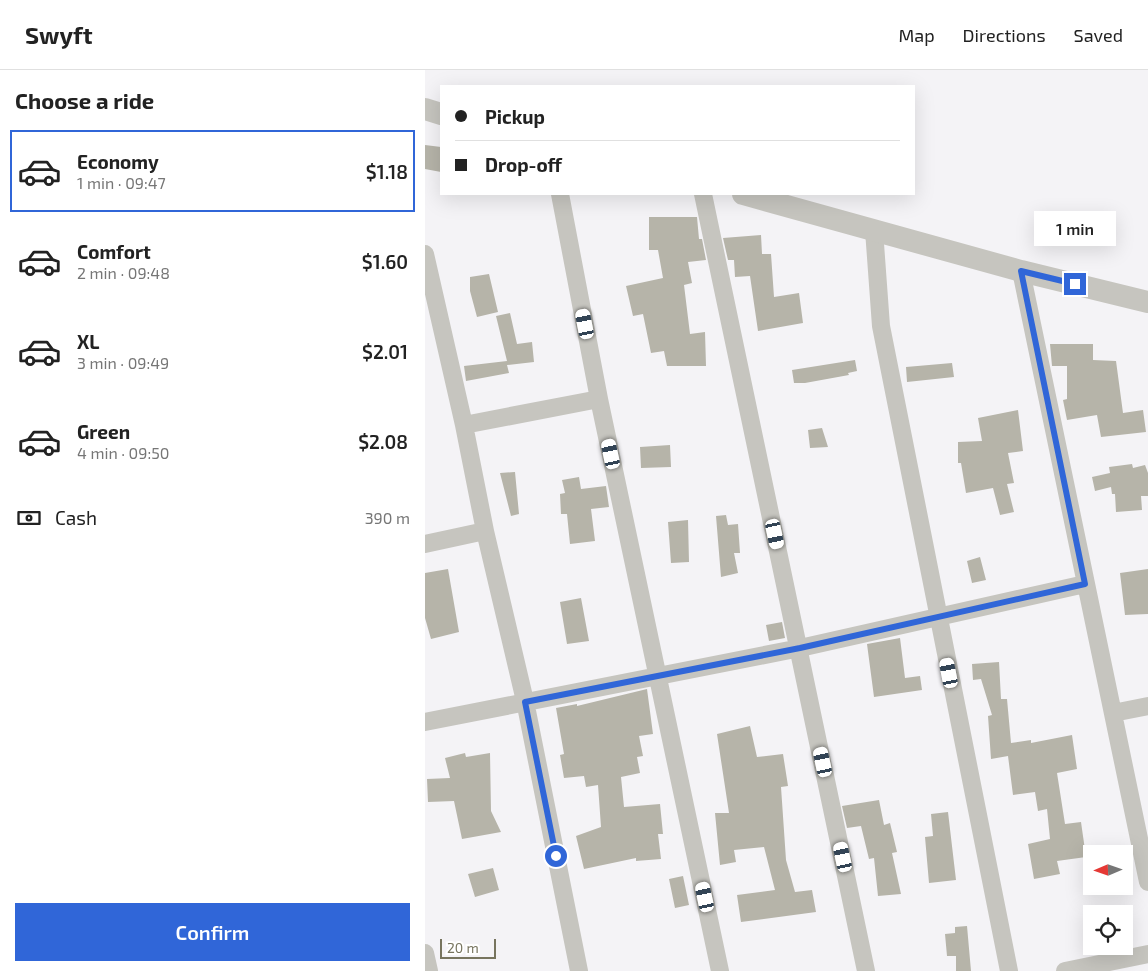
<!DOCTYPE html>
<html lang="en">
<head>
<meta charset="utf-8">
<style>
  body { margin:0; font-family:"Exo 2",sans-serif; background:#f6f6f6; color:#222; height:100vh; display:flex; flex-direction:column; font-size:19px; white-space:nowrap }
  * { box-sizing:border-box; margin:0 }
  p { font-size:16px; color:#767676 }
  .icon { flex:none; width:28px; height:28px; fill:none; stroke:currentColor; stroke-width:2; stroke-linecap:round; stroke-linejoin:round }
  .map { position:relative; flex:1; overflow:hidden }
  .details { display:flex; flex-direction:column; background:#fff; width:425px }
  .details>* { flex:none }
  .top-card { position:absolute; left:15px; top:15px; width:475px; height:110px; border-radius:0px; box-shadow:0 5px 20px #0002; display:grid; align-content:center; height:110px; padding:0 15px; background:#fff }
  .needle { width:32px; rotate:268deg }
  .controls { position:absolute; left:658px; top:775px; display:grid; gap:10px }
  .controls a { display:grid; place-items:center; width:50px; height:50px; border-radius:0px; background:#fff; box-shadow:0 5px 20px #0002; font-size:25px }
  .scale { position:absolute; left:15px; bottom:12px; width:56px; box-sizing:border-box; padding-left:5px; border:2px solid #77745e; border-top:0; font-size:14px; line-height:18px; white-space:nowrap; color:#77745e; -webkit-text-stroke:4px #fff; paint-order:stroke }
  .end { position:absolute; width:22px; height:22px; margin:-11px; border:6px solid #3066d8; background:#fff; box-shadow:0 0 0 2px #fff }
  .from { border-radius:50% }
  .bubble { position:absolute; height:35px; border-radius:0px; background:#fff; box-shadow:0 5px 20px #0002; font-size:16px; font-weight:600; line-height:35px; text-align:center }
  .car { position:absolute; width:15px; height:30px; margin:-15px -8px; border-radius:6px; box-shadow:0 0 4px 1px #0007; background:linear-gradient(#fff 24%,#345 0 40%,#fff 0 76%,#345 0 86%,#fff 0) }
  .top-card b { display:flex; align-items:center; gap:18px; height:48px; font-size:19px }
  .top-card b+b { border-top:1px solid #e0e0e0 }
  .top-card i { width:12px; height:12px; background:#222 }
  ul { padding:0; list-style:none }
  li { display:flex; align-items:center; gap:15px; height:82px; margin:0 10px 8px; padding:0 5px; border:2px solid transparent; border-radius:0px }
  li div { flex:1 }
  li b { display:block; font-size:19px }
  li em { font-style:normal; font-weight:600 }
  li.selected { border-color:#3066d8 }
  li>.icon { width:45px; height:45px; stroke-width:1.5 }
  h2 { padding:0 15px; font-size:22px; line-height:60px }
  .pay { display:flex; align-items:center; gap:12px; height:55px; padding:0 15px; font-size:19px }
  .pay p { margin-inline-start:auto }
  .action { display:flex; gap:10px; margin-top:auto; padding:10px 15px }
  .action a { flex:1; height:58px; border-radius:0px; background:#3066d8; color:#fff; font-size:20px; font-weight:600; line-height:58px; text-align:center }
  header { display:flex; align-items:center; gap:30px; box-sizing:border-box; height:70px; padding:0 25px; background:#fff; border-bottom:1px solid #e0e0e0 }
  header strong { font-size:24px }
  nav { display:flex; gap:28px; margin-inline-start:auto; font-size:18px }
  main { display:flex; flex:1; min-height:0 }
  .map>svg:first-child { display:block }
</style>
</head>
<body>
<header>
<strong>Swyft</strong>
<nav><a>Map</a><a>Directions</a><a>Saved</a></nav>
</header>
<main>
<section class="details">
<h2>Choose a ride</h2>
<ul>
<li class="selected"><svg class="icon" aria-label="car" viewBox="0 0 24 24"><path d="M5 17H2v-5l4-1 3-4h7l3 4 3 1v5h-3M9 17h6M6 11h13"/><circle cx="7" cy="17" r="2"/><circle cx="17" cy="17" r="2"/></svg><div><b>Economy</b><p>1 min · 09:47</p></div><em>$1.18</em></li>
<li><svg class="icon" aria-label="car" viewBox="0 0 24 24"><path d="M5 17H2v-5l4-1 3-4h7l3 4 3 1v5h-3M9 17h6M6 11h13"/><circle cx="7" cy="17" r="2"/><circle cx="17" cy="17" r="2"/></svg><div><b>Comfort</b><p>2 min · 09:48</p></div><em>$1.60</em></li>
<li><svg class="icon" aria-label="car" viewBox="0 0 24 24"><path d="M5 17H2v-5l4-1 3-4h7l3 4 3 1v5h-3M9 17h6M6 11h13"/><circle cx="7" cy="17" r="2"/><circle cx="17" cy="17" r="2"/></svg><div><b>XL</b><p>3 min · 09:49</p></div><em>$2.01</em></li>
<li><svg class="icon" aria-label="car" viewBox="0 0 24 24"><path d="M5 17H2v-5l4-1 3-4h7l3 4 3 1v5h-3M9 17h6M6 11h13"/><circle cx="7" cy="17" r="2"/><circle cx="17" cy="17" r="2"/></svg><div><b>Green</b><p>4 min · 09:50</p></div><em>$2.08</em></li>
</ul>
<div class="pay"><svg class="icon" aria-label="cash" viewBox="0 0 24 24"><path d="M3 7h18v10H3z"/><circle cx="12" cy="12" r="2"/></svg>Cash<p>390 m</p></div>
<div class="action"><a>Confirm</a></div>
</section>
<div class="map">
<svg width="723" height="901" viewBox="0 0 723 901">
  <rect width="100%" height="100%" fill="#f4f3f6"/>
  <!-- building -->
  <path fill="#b6b4a9" d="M0 75 16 77V102L0 99Z
    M224 147H272L274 169H277L281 190 263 192 267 213 259 215 265 264 280 262 281 296H242L239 281 226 283 218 244 208 246 201 216 238 208 233 180H224Z
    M336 165 337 184H346L349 227 374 223 378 253 333 261 325 206 310 207 309 190H303L298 168Z
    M64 204 73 242 52 247 45 221V207Z
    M85 243 92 274 107 272 109 292 82 295 84 303 41 311 39 296 82 291 71 246Z
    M625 274H668V290L691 291 698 343 718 340 721 362 676 367 672 345 642 350 638 330 642 329V296H627Z
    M430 290 432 301 423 303 424 305 380 313H369L367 300Z
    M527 293 529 307 482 312 481 297Z
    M593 340 598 381 583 383 589 413 582 414 589 442 575 445 568 418 541 423 536 393H533V372L557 371 553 348Z
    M397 358 403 377 385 378 383 360Z
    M245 375 246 397 216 398 215 377Z
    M707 394 708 398 720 395 723 403V426H716L717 440 691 442 690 424H687L686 417 670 421 667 407 685 403 684 397Z
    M90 402 94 444 86 446 75 403Z
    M154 407 156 419 181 416 184 437 166 439 170 471 145 474 142 444H136L135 424 140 423 137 410Z
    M301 445 303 455 313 454 315 483H309L313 503 296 507 291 446Z
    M263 450 264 492 246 493 243 452Z
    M555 487 561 510 547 513 542 491Z
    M23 499 34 562 6 569 0 548V503Z
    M723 499V544L700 545 695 503Z
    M156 528 164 571 142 574 135 532Z
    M357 552 360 568 344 571 341 555Z
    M475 568 480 608 495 606 497 620 449 627 442 574Z
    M574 592 576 629H582L586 673 606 670V673L647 665 652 699 632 703 640 754 656 752 661 787 632 791 635 804 609 809 603 774 625 769 622 739 613 741 610 722 588 725 583 686 566 689 563 646 567 645 556 609 548 610 547 594Z
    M222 619 228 664 214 666 218 686 212 687 215 703 196 707 199 737 235 734 238 764H233L236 789 211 791V788L159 799 151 766 176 757 173 715 161 717 159 706 139 708 135 685 139 684 131 638 152 634V636Z
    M325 656 332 687 358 684 363 716 356 717 361 790 370 822 387 820 391 842 316 852 312 825 350 820 339 777 309 780 311 792 295 795 290 743H304L292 664Z
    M40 683 41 687 65 683 66 741 76 762 37 769 29 731 3 732 2 709 25 708 20 688Z
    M454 730 459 755 465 753 472 782 467 783 476 824 453 826 449 788 444 789 436 756 422 758 417 736Z
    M523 742 531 810 504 813 500 767 508 766 506 744Z
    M68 798 74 820 50 827 43 804Z
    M258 806 264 835 250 838 244 809Z
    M542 856 546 901H531V886H522L520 864 530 863V857Z"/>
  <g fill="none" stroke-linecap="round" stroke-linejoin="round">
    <!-- minor -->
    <path stroke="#c6c5bf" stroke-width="18" d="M135 124 174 329 295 901
      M278 124 441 901
      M449 160 456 256 584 901
      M0 184 39 355 60 461 100 631 154 901
      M596 201 723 812
      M39 355 174 329
      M0 474 60 461
      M688 643 723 636
      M0 652 375 578 660 514
      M0 883 4 901
      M640 901 723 884"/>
    <!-- tertiary -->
    <path stroke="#c6c5bf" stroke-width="22" d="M0 39 16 44
      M318 124 596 201 723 232"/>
  </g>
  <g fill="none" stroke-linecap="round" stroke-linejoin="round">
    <!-- route -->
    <path stroke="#3066d8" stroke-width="6" d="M131 786 100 632 375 578 660 514 596 201 650 214"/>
  </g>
</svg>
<div class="controls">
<a><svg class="needle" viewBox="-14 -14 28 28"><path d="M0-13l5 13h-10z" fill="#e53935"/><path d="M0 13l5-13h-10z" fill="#767676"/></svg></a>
<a><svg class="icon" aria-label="locate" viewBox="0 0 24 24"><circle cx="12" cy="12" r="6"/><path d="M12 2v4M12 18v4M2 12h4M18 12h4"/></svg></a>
</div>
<div class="scale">20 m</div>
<i class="end from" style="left:131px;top:786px"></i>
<i class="end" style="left:650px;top:214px"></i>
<div class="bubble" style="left:609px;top:141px;width:82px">1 min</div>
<i class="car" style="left:160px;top:254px;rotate:349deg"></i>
<i class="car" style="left:186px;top:384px;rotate:348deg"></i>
<i class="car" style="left:350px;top:464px;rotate:168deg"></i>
<i class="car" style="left:524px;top:603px;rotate:349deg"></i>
<i class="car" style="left:398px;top:692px;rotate:348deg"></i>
<i class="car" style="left:418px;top:787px;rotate:348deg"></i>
<i class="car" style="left:280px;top:827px;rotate:348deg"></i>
<div class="top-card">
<b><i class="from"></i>Pickup</b>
<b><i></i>Drop-off</b>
</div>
</div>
</main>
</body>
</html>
